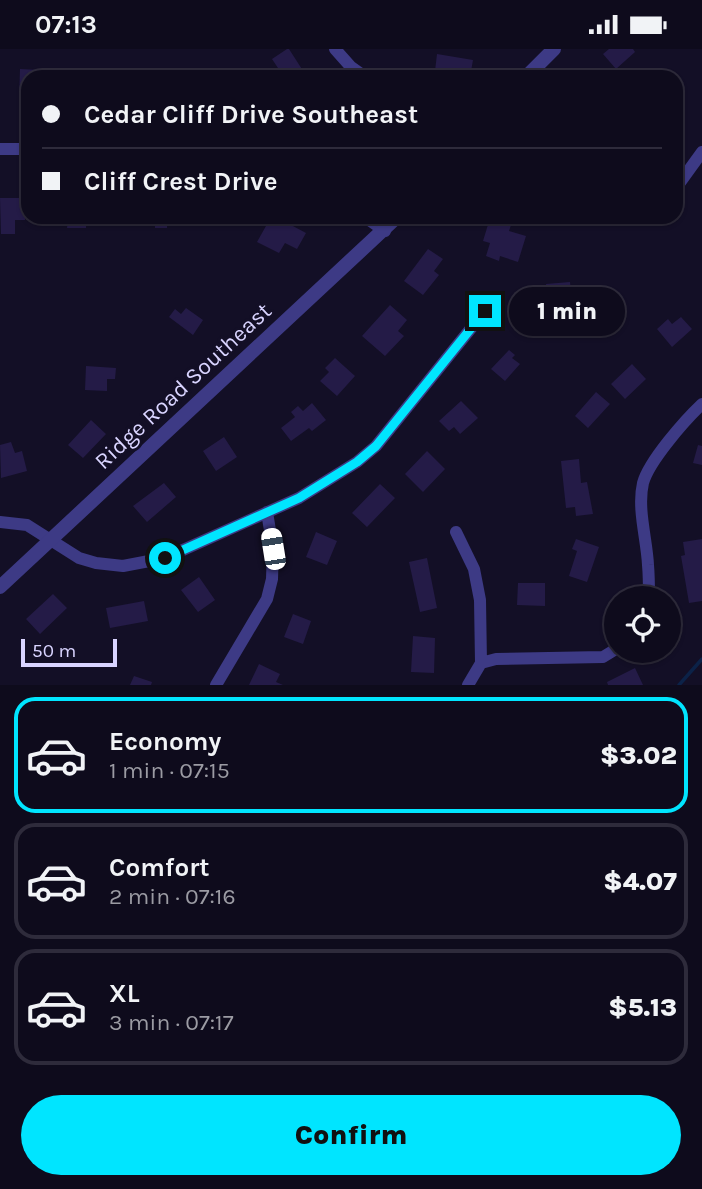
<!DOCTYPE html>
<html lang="en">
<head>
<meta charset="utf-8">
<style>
  body { margin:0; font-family:Karla,sans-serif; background:#1c1929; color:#f1f3f6; height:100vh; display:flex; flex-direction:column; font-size:26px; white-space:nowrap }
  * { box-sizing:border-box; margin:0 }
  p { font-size:23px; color:#9b9ba3 }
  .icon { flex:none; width:38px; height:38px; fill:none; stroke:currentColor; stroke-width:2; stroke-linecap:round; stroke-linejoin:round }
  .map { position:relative; height:636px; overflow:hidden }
  .details { display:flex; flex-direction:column; background:#0e0b1c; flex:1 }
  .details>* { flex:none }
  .banner { position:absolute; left:21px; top:21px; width:662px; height:154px; border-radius:21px; box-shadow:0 2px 5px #0004,0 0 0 2px #2e2b3b; display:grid; align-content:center; height:154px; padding:0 21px; background:#0e0b1c }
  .controls { position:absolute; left:604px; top:537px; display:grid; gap:14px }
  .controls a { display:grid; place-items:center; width:77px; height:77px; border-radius:50%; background:#0e0b1c; box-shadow:0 2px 5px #0004,0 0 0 2px #2e2b3b; font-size:35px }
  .scale { position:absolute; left:21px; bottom:18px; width:96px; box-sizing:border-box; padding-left:7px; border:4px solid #d9d4ff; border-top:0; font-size:19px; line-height:24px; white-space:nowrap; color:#d9d4ff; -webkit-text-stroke:5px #130f26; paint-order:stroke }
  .end { position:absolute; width:32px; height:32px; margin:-16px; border:9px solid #00e5ff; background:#111; box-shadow:0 0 0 4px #111 }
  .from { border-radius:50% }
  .bubble { position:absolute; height:49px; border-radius:24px; background:#0e0b1c; box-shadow:0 2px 5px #0004,0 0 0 2px #2e2b3b; font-size:23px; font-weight:800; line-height:49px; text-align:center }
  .car { position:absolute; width:21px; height:42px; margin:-21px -10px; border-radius:9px; box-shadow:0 0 5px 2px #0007; background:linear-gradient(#fff 24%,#345 0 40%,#fff 0 76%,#345 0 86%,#fff 0) }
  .banner b { display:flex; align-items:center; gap:24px; height:66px; font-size:26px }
  .banner b+b { border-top:2px solid #2e2b3b }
  .banner i { width:18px; height:18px; background:#f1f3f6 }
  ul { padding:12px 0 0; list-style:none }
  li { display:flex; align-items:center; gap:21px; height:116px; margin:0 14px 10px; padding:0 7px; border:4px solid #2e2b3b; border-radius:21px }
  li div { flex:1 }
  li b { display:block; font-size:26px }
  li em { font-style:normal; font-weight:800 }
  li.selected { border-color:#00e5ff }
  li>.icon { width:63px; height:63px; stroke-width:1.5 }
  .button { display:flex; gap:14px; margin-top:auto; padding:14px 21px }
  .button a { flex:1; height:80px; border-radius:42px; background:#00e5ff; color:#111; font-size:28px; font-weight:800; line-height:80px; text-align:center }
  .status { display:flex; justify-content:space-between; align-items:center; height:49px; padding:0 35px; background:#0e0b1c; direction:ltr }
  .status svg { height:19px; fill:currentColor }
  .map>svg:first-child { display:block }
</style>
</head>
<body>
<div class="status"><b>07:13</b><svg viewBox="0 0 49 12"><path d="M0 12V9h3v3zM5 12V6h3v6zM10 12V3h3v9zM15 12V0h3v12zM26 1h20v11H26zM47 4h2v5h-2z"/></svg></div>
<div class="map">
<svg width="702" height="636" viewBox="0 0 702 636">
  <rect width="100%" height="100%" fill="#130f26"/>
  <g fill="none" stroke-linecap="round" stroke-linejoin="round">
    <!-- stream -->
    <path stroke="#0c2248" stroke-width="3.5" d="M679 636 702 610"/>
  </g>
  <!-- building -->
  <path fill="#241b47" d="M287 0H289L307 28H270L280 22 272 10Z
    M609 0H633L635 3 616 20 603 5Z
    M437 5 473 11 470 28 435 22Z
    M20 20 39 21V28H28V52H19Z
    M86 20 133 21V28H86Z
    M0 149H25V171H15V185H1Z
    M56 168H86V179H67L68 171H56Z
    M129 168H167V179H155V174H129Z
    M191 168H224L222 177Z
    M271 168H276L306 184 297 200 285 194 279 204 257 193Z
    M490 169 511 176 509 182 526 187 518 213 500 207 499 212 486 207 490 194 483 192Z
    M428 200 443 210 434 222 439 226 423 246 404 232Z
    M570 233 573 263H568L569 271 550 272 546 235Z
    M390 256 407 271 398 282 404 287 385 307 362 287Z
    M186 259 203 271 193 286 169 268 175 260 181 265Z
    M681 268 692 280 672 298 657 280 668 270 672 275Z
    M509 301 515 306 512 309 520 315 505 332 491 320Z
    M335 309 355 327 337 347 320 332 329 323 325 319Z
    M632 315 646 330 625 350 611 335Z
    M86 317 116 319 115 330H107V342L85 341Z
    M596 343 610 355 588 379 575 367Z
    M461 352 478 369 460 385 454 378 449 382 439 372Z
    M312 354 326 371 312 382 309 379 291 392 281 379 295 368 291 363 298 357 303 362Z
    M91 371 106 385 83 409 68 396Z
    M224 388 237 408 216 422 203 402Z
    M11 393 15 404 22 402 27 422 1 429 0 396Z
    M698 396 702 397V416L693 414Z
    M427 402 445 420 423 443 405 425Z
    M579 410 581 434 587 433 593 465 576 467 575 458 566 459 561 412Z
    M164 434 176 448 147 473 133 457Z
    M380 435 395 449 367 478 352 464Z
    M316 483 337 492 327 516 306 508Z
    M576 490 599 498 587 533 569 527 577 502 572 500Z
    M702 490V552L689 554 681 507 685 506 683 493Z
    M427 509 437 559 420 563 409 513Z
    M199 528 215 551 198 563 181 541Z
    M518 534H545V557L517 556Z
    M53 545 67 559 40 585 26 570Z
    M144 552 148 572 110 579 106 559Z
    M293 565 311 572 303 595 284 588Z
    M413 587 435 589 434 624 411 623Z
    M259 615 280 625 276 633 283 636H249Z
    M635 619 643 636H608L607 633Z
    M134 627 152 633 151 636H130Z"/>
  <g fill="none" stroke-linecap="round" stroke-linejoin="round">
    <!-- minor -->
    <path stroke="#3d3a85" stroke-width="12" d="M335 0 351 18 365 28
      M0 100H28
      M676 139 702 103
      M365 168 385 182
      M0 473 27 476 79 509 96 514 123 517 165 509 299 449 357 413 376 397 485 262
      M456 483 474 520 480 551 481 614 468 636
      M649 550C649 539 649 527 648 516 647 491 637 460 643 434 649 412 685 371 702 355
      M481 614 496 610 603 608 616 600
      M216 636 267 550 272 530 273 500 267 463"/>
    <!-- tertiary -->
    <path stroke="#3d3a85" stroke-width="14" d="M526 28 554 0
      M0 538 397 168"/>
  </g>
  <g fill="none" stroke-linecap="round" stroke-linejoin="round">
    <!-- route -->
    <path stroke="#00e5ff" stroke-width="9" d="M165 509 299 449 357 413 376 397 485 262"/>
  </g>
  <g text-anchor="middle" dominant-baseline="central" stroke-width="6" stroke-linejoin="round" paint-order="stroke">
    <!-- street labels -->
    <g font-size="23" fill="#d9d4ff" stroke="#130f26">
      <text transform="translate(183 337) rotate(-43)">Ridge Road Southeast</text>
    </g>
  </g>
</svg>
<div class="controls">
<a><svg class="icon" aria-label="locate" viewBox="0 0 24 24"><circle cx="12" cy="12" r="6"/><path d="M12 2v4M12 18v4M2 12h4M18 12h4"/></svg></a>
</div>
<div class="scale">50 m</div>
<i class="end from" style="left:165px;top:509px"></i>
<i class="end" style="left:485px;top:262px"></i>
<div class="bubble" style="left:509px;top:238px;width:116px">1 min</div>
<i class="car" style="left:273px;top:500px;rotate:351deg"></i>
<div class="banner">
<b><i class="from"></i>Cedar Cliff Drive Southeast</b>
<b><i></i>Cliff Crest Drive</b>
</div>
</div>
<section class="details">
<ul>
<li class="selected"><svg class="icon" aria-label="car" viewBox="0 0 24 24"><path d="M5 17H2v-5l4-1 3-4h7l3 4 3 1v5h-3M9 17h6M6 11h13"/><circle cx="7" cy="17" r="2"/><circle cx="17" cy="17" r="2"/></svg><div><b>Economy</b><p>1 min · 07:15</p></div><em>$3.02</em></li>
<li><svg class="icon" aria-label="car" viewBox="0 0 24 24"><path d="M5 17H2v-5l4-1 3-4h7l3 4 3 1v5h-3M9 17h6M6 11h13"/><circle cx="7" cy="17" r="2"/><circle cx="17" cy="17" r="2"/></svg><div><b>Comfort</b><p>2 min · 07:16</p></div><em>$4.07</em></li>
<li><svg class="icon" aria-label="car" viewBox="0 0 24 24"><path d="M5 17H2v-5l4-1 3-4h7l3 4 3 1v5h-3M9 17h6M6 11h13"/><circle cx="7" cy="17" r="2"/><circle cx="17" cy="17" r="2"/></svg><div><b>XL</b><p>3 min · 07:17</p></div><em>$5.13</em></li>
</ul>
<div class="button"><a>Confirm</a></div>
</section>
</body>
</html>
